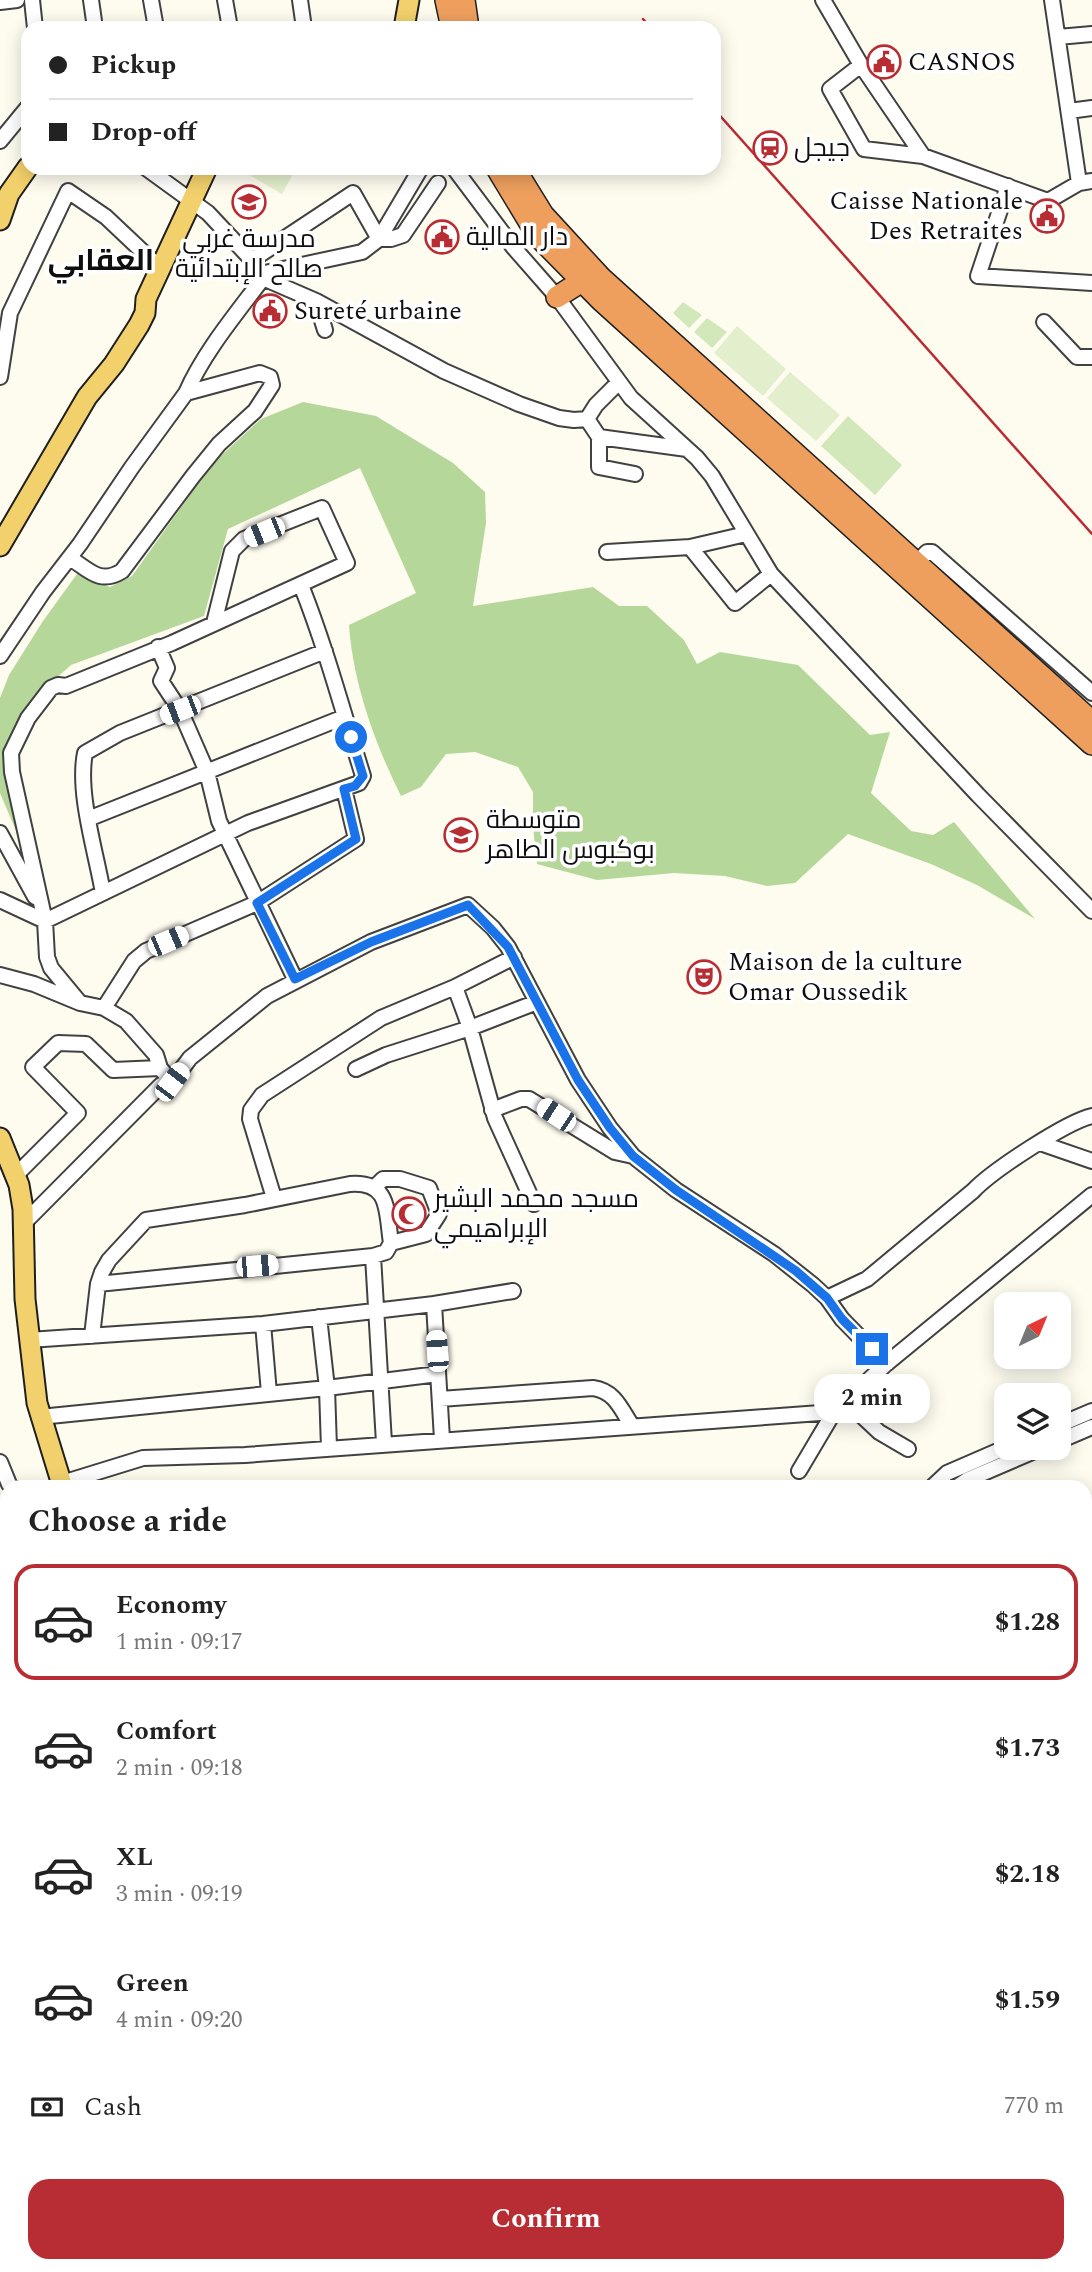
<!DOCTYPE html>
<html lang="en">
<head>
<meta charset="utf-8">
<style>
  body { margin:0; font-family:Spectral,Cairo,serif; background:#f2f2f2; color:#222; height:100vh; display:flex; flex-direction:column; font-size:26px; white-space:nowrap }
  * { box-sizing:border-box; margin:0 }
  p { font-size:23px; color:#767676 }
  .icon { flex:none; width:38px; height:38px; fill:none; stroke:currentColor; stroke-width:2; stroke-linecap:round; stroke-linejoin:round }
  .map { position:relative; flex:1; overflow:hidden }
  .side { position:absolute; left:0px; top:1480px; width:1092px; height:793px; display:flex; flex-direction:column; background:#fff; border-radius:21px 21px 0 0; box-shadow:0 4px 18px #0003 }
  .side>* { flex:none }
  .banner { position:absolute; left:21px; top:21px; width:700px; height:154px; border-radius:21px; box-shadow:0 4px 18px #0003; display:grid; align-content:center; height:154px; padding:0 28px; background:#fff }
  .needle { width:46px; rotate:43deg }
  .fabs { position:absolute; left:994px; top:1292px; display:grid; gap:14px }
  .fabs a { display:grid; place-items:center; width:77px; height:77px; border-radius:14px; background:#fff; box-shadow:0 4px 18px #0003; font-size:35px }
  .end { position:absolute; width:32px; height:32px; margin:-16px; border:9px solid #1a73e8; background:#fff; box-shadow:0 0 0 4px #fff }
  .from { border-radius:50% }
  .bubble { position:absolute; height:49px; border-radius:21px; background:#fff; box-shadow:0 4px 18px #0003; font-size:23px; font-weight:700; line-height:49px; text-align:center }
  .car { position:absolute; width:21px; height:42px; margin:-21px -10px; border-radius:9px; box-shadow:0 0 5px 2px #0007; background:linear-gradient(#fff 24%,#345 0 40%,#fff 0 76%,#345 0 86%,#fff 0) }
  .banner b { display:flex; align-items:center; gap:24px; height:66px; font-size:26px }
  .banner b+b { border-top:2px solid #e0e0e0 }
  .banner i { width:18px; height:18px; background:#222 }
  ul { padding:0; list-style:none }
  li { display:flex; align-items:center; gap:21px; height:116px; margin:0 14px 10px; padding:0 14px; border:4px solid transparent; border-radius:21px }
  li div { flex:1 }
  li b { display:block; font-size:26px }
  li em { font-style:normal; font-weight:700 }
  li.on { border-color:#b82c33 }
  li>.icon { width:63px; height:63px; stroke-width:1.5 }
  h2 { padding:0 28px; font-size:32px; line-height:84px }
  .pay { display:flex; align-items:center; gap:18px; height:77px; padding:0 28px; font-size:26px }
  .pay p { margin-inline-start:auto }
  .action { display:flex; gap:14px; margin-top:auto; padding:14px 28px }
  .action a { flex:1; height:80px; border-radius:21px; background:#b82c33; color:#fff; font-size:28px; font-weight:700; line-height:80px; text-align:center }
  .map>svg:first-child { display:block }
</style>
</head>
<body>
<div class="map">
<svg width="1092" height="2272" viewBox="0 0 1092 2272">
  <rect width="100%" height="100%" fill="#fefbef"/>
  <!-- green -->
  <path fill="#d2e7ba" d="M683 302 702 315 689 328 673 313Z
    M707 318 727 332 712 348 694 332Z
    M848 416 902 465 875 495 821 446Z"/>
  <!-- forest -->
  <path fill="#b6d79a" d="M303 402 376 416 453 463 485 492 486 523 473 606 593 587 619 606H647L684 640 697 664 720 652 798 665 870 735 890 732 871 793 911 831 933 835 954 822 1035 919 977 885 931 864 848 834 795 883 767 886 725 876 674 873 597 880 537 864 533 827V792L518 767 475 752 446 754 421 787 401 796C375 744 353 683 349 625L416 593 360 468 228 529 204 616 71 665 45 688 3 751 26 854 0 793V698L9 675 43 621 77 574 110 587 132 576 212 464 261 419Z"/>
  <!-- pitch -->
  <path fill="#e3efcc" d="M256 168H287L294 172 282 194 251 176Z
    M737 326 786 369 763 396 714 353Z
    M790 372 840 415 816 441 767 398Z"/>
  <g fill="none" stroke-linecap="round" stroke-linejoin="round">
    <defs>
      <path id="minor" d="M32 0 35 28
        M91 0 95 28
        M151 0 156 28
        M225 0 230 28
        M300 0 304 28
        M823 0 861 65 923 156
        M1052 0 1079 183
        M0 2 17 0
        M1058 37 1092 34
        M861 65 830 89 864 149 923 156 1048 201 1079 183 1092 181
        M1069 111 1092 108
        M0 141 28 107
        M146 168 208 213 252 260 263 278 316 301 444 371 519 404 559 418 574 420 587 419 596 405 619 382
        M454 168 514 248 557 297 631 398 697 458 712 476 771 574 978 795 1092 911
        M1008 186 978 276 1092 283
        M379 239H391L403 235 438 183
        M252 260 353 193 379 239
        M260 274 362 252 379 239 421 168
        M316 301 325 330
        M1044 322 1077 357H1092
        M0 377 10 313 68 191 106 217 160 268
        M587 419 599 437 687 449
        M599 437V467L635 474
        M690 547 735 603 771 574
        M607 552 690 547 746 534
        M70 558C89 570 100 585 122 571L193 476 219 444 255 411 272 385 270 377 260 373 186 393
        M916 563 927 552H932L1092 693
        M158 647 167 668 161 681 180 710 207 772 219 821 295 979
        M0 656 43 592 80 544 132 467 186 393C204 352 236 314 263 278
        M88 819 344 717
        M0 833 35 897
        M103 893C96 852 77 793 85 753L120 733 325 651
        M0 900 45 921
        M45 921 248 823 359 783 363 776C343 712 326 648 301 585
        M0 975 34 984 80 1003 104 1008 126 1021 156 1055 160 1068 166 1075
        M455 987 470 1028 495 1118 534 1204
        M80 1003 51 968 47 957 45 921 12 772 11 753 28 718 51 688 58 685 66 686 172 643 347 563 322 508 244 539 232 551 214 623
        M104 1008 134 961 146 951 257 903 356 839 344 789
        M356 1069 386 1055 470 1028 537 1002
        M492 1110 521 1099H529L615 1152 633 1156
        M1040 1143 1092 1161
        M15 1176 78 1113 33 1067 58 1043 86 1044 113 1070 160 1068
        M375 1187 383 1179H400L429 1188 439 1214 426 1234 391 1243
        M274 1198 250 1119 251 1110 262 1095 381 1018 455 987 514 957
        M24 1223 161 1085 172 1082 190 1058 267 996 371 942 468 905 493 928 508 947 578 1080 610 1128 633 1156 676 1190 774 1254 813 1285 827 1298 842 1319 886 1364
        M373 1256 384 1443
        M827 1298 867 1279 973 1191C992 1171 1066 1122 1092 1116
        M434 1304 513 1291
        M319 1317 327 1388 329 1448
        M263 1324 269 1393
        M92 1336 98 1284 102 1272 109 1260 146 1220 245 1205 350 1184C391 1181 386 1212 391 1243L386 1252 373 1256 98 1284
        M29 1340 263 1324 434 1304 442 1439
        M440 1399 593 1388C615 1391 621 1409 632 1426
        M846 1401 879 1432 908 1449
        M40 1417 327 1388 438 1374
        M1059 1425 1092 1411
        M1059 1441 1092 1427
        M0 1462 9 1484 13 1488
        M799 1471 834 1412
        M62 1483 143 1458 245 1455 834 1412 886 1364 1092 1195
        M931 1488 947 1473 1007 1447
        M955 1488 967 1480 1044 1447
        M1085 1559 1092 1549
        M0 1562 5 1546H7
        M1085 1596 1092 1612
        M0 1647H7
        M1085 1653 1092 1650
        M1085 1881 1092 1878
        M1085 1912 1092 1913
        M1085 2020 1092 2037
        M1085 2190 1092 2187
        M180 2269 182 2272
        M742 2272 753 2266
        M890 2272 904 2266"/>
      <path id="major" d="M404 28 409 0
        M0 220 9 194 28 167
        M0 546 87 397 114 364 139 325 145 313 146 299 207 168
        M0 1138 19 1185 23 1209 25 1299 37 1403 63 1488
        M0 2109 7 2118
        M62 2272 63 2266"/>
      <path id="highway" d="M446 0 452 28
        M464 0 468 28
        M497 168 538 236 601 300 1092 744
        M514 168 543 215 601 278 1092 722
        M557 297 582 281"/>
    </defs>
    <!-- minor casing -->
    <use href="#minor" stroke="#414141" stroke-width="18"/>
    <!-- major casing -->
    <use href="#major" stroke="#1f1f1f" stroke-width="23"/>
    <!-- highway casing -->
    <use href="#highway" stroke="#1f1f1f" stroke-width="24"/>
    <!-- minor -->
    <use href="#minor" stroke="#fff" stroke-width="14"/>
    <!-- major -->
    <use href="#major" stroke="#f2d16c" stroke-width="19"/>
    <!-- highway -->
    <use href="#highway" stroke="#ee9f5e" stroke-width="21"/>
    <!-- rail -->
    <path stroke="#b82c33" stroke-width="2.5" d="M643 19 651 28
      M714 109 1092 534"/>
  </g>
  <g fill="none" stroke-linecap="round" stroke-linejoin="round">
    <!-- route -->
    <path stroke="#1a73e8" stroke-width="9" d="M351 737 363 776 355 786 344 789 356 839 257 903 295 979 371 942 468 905 508 947 578 1080 610 1128 633 1156 676 1190 796 1271 827 1298 842 1319 872 1349"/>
  </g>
  <!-- icons -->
  <defs>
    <symbol id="civic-ring" viewBox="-11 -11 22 22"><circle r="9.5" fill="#fff" stroke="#b82c33" stroke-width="1.5"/><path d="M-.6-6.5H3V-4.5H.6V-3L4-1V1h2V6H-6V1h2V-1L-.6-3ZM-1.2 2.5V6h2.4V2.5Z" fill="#b82c33"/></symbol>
    <symbol id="station-ring" viewBox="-11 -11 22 22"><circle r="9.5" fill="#fff" stroke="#b82c33" stroke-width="1.5"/><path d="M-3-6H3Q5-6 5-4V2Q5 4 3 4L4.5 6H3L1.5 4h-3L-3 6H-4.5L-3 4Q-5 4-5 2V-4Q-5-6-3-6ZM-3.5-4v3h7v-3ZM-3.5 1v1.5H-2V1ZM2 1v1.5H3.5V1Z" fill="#b82c33"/></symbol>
    <symbol id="school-ring" viewBox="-11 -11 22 22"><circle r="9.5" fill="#fff" stroke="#b82c33" stroke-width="1.5"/><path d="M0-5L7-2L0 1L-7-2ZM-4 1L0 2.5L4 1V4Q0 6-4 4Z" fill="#b82c33"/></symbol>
    <symbol id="theatre-ring" viewBox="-11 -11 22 22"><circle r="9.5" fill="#fff" stroke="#b82c33" stroke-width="1.5"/><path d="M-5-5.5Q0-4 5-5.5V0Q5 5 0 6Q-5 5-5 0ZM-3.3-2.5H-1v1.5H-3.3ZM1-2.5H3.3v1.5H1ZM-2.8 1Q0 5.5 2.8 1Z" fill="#b82c33"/></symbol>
    <symbol id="mosque-ring" viewBox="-11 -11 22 22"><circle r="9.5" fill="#fff" stroke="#b82c33" stroke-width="1.5"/><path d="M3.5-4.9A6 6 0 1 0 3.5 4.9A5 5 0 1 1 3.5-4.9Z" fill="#b82c33"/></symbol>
  </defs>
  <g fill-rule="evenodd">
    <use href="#civic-ring" x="865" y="43" width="38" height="38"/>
    <use href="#station-ring" x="751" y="129" width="38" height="38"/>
    <use href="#school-ring" x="230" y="183" width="38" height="38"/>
    <use href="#civic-ring" x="1028" y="197" width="38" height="38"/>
    <use href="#civic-ring" x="423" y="218" width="38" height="38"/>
    <use href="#civic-ring" x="251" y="292" width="38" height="38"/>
    <use href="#school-ring" x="442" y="816" width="38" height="38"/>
    <use href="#theatre-ring" x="685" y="958" width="38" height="38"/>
    <use href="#mosque-ring" x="390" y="1195" width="38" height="38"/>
  </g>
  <g text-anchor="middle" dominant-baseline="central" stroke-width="7" stroke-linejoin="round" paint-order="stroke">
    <!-- poi labels -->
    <g font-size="26" fill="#0e0e0e" stroke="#fff" text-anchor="start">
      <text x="908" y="62">CASNOS</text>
      <text x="794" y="148">جيجل</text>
      <text x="1023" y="201" text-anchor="end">Caisse Nationale<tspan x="1023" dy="30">Des Retraites</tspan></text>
      <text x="466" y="237">دار المالية</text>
      <text x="249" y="239" text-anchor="middle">مدرسة غربي<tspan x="249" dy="30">صالح الإبتدائية</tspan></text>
      <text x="294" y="311">Sureté urbaine</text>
      <text x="486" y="820">متوسطة<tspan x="486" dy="30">بوكبوس الطاهر</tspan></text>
      <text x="728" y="962">Maison de la culture<tspan x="728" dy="30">Omar Oussedik</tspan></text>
      <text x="434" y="1199">مسجد محمد البشير<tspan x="434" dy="30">الإبراهيمي</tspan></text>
    </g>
    <!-- quarter labels -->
    <g font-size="30" font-weight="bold" fill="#0e0e0e" stroke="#fff">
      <text x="101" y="261">العقابي</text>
    </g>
  </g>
</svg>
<div class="fabs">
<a><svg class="needle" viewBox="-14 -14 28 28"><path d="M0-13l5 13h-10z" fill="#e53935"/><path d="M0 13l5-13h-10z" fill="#767676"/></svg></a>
<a><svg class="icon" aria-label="layers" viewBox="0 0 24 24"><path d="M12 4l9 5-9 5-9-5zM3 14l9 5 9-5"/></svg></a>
</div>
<i class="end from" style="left:351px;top:737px"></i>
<i class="end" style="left:872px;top:1349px"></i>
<div class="bubble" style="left:814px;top:1374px;width:116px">2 min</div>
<i class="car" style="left:264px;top:532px;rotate:248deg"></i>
<i class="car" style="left:180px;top:710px;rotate:249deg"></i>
<i class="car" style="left:168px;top:941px;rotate:67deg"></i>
<i class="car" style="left:172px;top:1082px;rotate:37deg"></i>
<i class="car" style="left:556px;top:1115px;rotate:303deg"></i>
<i class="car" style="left:257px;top:1266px;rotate:85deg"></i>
<i class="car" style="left:437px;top:1351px;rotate:356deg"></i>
<div class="banner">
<b><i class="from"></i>Pickup</b>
<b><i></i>Drop-off</b>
</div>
<section class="side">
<h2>Choose a ride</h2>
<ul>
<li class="on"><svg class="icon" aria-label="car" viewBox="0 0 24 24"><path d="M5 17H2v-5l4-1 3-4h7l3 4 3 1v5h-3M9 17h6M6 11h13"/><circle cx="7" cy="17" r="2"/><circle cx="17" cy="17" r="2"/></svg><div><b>Economy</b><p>1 min · 09:17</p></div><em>$1.28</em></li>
<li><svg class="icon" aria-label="car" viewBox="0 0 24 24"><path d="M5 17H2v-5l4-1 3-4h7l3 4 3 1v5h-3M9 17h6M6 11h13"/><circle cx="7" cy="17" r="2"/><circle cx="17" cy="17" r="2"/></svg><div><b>Comfort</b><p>2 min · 09:18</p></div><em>$1.73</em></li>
<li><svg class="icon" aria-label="car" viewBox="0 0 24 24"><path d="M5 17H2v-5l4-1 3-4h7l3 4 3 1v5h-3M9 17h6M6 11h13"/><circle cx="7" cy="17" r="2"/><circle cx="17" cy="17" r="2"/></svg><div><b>XL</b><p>3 min · 09:19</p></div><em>$2.18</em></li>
<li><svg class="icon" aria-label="car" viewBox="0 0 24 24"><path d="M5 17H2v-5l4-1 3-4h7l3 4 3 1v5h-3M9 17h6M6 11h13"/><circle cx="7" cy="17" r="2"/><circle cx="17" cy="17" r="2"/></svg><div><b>Green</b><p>4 min · 09:20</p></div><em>$1.59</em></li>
</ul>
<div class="pay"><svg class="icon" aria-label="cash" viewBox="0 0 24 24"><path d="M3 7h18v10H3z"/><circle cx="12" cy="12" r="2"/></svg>Cash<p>770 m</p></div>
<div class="action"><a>Confirm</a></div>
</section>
</div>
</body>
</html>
